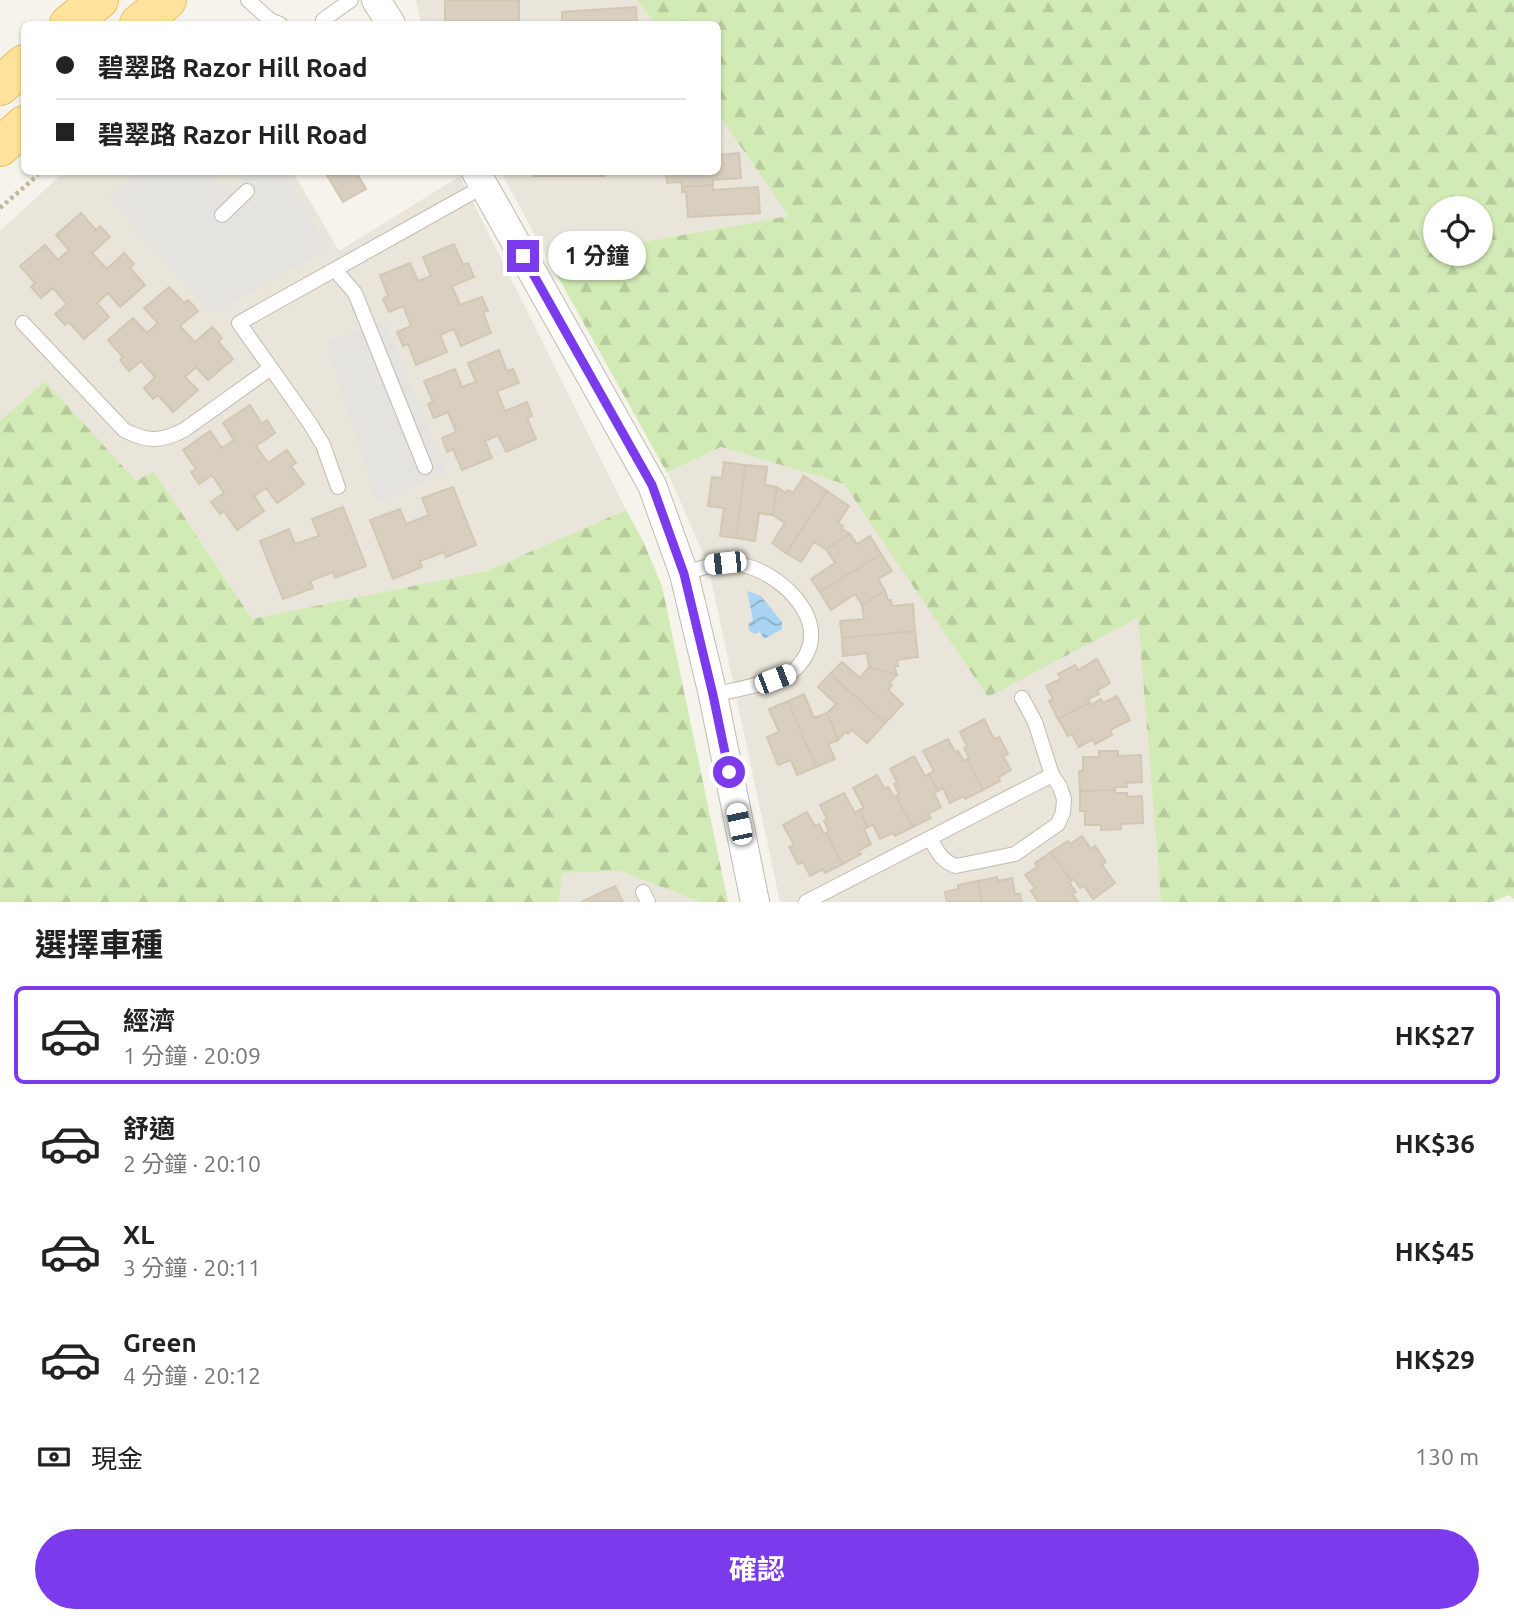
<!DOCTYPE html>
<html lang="zh-TW">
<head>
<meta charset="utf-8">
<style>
  body { margin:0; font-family:Ubuntu,"Noto Sans TC",sans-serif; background:#f6f6f6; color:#222; height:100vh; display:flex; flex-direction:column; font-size:26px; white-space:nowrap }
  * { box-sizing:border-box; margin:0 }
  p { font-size:23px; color:#767676 }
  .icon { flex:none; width:38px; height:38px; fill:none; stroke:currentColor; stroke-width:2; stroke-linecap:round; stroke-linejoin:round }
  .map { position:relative; height:902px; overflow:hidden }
  .sheet { display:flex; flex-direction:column; background:#fff; flex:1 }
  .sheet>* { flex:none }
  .hud { position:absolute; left:21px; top:21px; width:700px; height:154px; border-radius:10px; box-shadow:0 2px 5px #0004; display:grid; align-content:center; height:154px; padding:0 35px; background:#fff }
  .fabs { position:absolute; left:1423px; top:196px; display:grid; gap:14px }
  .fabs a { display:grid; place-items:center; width:70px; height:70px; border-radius:50%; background:#fff; box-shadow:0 2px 5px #0004; font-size:35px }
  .end { position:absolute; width:32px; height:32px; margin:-16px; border:9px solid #7c3aed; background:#fff; box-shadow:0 0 0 4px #fff }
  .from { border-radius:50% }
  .bubble { position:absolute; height:49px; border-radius:24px; background:#fff; box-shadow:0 2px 5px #0004; font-size:23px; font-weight:700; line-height:49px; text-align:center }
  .car { position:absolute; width:21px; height:42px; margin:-21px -10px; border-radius:9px; box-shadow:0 0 5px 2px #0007; background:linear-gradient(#fff 24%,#345 0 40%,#fff 0 76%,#345 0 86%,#fff 0) }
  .hud b { display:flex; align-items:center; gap:24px; height:66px; font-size:26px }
  .hud b+b { border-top:2px solid #e0e0e0 }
  .hud i { width:18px; height:18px; background:#222 }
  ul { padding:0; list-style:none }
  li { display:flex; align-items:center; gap:21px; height:98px; margin:0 14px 10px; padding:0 21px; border:4px solid transparent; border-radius:10px }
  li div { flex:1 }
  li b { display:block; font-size:26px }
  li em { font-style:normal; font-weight:700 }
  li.current { border-color:#7c3aed }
  li>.icon { width:63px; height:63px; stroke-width:1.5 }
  h2 { padding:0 35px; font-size:32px; line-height:84px }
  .pay { display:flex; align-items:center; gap:18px; height:77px; padding:0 35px; font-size:26px }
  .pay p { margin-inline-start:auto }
  .primary-button { display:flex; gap:14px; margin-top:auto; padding:14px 35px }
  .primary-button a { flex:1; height:80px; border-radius:42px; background:#7c3aed; color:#fff; font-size:28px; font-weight:700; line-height:80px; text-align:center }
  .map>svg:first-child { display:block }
</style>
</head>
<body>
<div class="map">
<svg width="1514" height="902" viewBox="0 0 1514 902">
  <defs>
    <pattern id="forest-firs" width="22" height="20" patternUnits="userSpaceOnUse" patternTransform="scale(1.75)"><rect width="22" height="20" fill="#d2eab5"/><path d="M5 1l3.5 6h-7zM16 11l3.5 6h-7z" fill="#b6ca9c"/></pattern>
    <pattern id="water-waves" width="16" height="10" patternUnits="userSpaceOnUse" patternTransform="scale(1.75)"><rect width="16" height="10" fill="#a9d4f2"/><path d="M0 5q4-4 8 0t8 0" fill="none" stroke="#8caec5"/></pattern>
  </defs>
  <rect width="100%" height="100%" fill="#f6f3ec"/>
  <!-- residential -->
  <path fill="#eae5da" d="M416 0H637L655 24H421Z
    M718 114 789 216 548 259 501 172H718Z
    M64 172H293L339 251 460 176 626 510 486 571 252 619 154 471 136 482 45 381 0 421V231Z
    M721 447 844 484 988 696 1138 618 1161 902H780L708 565 668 473Z
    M620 871 701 902H559L562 873Z"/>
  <!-- forest -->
  <path fill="url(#forest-firs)" fill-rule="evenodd" d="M637 0H1514V899L1508 895 1492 902H1161L1138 618 988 697 844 484 721 447 667 473 548 259 789 216 718 114V24H655ZM1435 208H1480V254H1435Z
    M45 381 136 481 154 471 252 619 486 571 626 510 643 541 662 586 728 902H701L620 871 562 873 559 902H0V421Z"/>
  <!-- parking -->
  <path fill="#e5e3e0" d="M139 172H209L228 192 251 172H284L328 249 211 314 109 198Z
    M385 322 446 473 376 502 326 341Z"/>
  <!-- water -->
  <path fill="url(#water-waves)" d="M747 591 761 596 782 622V629L764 639 760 632 755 634 751 632 748 628 749 623 753 620Z"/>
  <!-- building -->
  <path fill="#d8cfc1" stroke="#d3c7b4" stroke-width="2" d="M445 0H519V22H491V24H459V22H445Z
    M636 7 637 24H562V12Z
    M739 153 741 178 713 180V185L682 187 681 182 667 183 666 172H718V155Z
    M325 172H356L366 189 343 202Z
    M533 172H605V176H533Z
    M713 185V190L758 187 760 213 688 217 686 192H682V187Z
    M81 213 96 230 100 226 110 237 92 253 107 269 124 253 134 264 130 268 145 285 120 307 108 293 97 303 109 317 84 339 69 322 65 325 55 314 67 304 53 288 41 298 31 287 35 283 20 266 45 245 58 260 69 250 56 235Z
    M454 244 463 265 468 263 474 277 452 286 460 305 482 297 488 311 483 312 491 333 461 346 454 329 440 335 447 352 416 365 408 344 403 346 397 332 411 326 403 306 389 312 383 299 388 296 380 275 410 263 418 281 431 276 423 257Z
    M169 287 184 303 188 300 198 311 180 326 195 342 212 327 222 338 218 341 233 359 208 380 196 367 185 377 198 390 173 412 158 395 153 399 144 388 155 377 141 361 129 371 120 360 123 357 108 340 133 318 147 333 158 323 144 308Z
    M499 350 507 371 513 369 519 383 497 391 505 411 527 402 532 416 527 418 536 439 506 452 498 435 485 441 492 458 462 470 453 449 447 452 442 438 456 432 448 412 434 418 428 404 433 402 424 381 455 369 462 387 476 382 468 363Z
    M250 405 262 424 267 420 275 433 256 446 268 463 287 450 296 463 291 466 304 484 277 503 266 488 254 496 264 511 237 530 224 511 220 514 211 502 224 493 212 475 199 484 191 472 196 469 183 450 210 431 222 448 234 440 223 423Z
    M724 462 745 465 736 538 720 536 724 508 708 506 712 477 722 478Z
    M745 465 767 467 765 485 777 487 773 515 759 513 755 541 736 538Z
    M804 476 827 491 786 553 772 543 785 523 773 515 777 487 786 493 788 490 793 493Z
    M453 487 476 545 446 557 444 552 420 561 422 567 393 579 370 520 400 509 406 524 429 515 422 498Z
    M827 491 849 506 838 523 843 526 842 529 850 534 826 549 814 542 801 562 786 553Z
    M343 507 366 566 335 578 333 572 310 581 313 588 283 599 260 541 289 529 295 544 319 536 312 519Z
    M850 534 857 544 870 536 881 554 820 592 811 579 835 563 826 549Z
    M881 554 892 571 878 579 885 591 862 605 855 594 831 610 820 592Z
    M885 591 888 600H891L892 606 913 604 915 631 842 638 840 621 864 619 862 605Z
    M915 631 918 657 897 660 898 666H894L897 675 869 667 867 653 843 656 842 638Z
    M1097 659 1110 683 1097 691 1099 694 1088 699 1090 702 1058 719 1049 701 1053 699 1046 686 1061 679 1058 674 1075 665 1078 670Z
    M842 662 860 678 869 667 897 675 889 683 892 685 888 690 903 704 885 723 830 674Z
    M830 674 885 723 867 743 852 730 848 734 845 732 838 740 827 713 836 704 818 687Z
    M804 694 814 718 827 713 838 740 828 744 835 759 816 767 788 701Z
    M1117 696 1130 720 1110 730 1112 735 1095 744 1093 739 1079 747 1072 734 1068 736 1058 719 1090 702 1091 705 1101 699 1103 703Z
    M788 701 816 767 797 775 791 760 778 765 767 737 779 732 769 709Z
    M984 719 994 739 999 737 1008 754 1003 756 1011 770 999 777 1000 781 983 790 967 759 969 758 964 748 967 746 960 732Z
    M948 739 955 752 958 751 964 761 967 759 983 790 965 799 963 796 950 803 943 788 938 791 929 774 934 771 923 751Z
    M1099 751H1118V756L1141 755 1142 782 1126 783 1127 787H1115V790L1080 791 1079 771H1083V757H1099Z
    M914 756 925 776 929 774 938 791 934 793 941 807 928 814 931 818 913 827 896 796 899 794 894 784 897 782 890 769Z
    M877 775 885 789 888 787 894 797 896 796 913 827 895 836 893 833 880 839 873 825 868 827 859 810 864 808 853 788Z
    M1115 790V793H1127V797L1142 796 1143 823 1121 824V829L1101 830V825H1085V811H1080V791Z
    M844 793 855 813 859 810 868 827 864 829 871 844 858 851 861 854 843 864 826 833 829 831 824 821 827 819 820 805Z
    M807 812 815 826 819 824 824 834 826 833 843 864 825 873 823 869 810 876 803 862 798 864 789 847 794 845 783 825Z
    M1082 836 1091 849 1095 846 1106 862 1102 865 1115 883 1093 899 1084 886 1080 888 1074 879 1071 881 1051 852 1068 841 1070 844Z
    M1051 852 1071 881 1069 882 1076 892 1072 894 1078 902H1038L1031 891 1035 888 1025 875 1037 867 1035 863Z
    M997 877 998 881 1012 878 1015 894H1020L1022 902H982L978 881Z
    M978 881 982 902H947L945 892 958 889V885Z
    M615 886 623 902H581Z"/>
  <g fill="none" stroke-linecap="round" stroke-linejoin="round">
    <defs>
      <path id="service" d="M248 0 270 20 280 24
        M323 20 351 0
        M222 215 247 191
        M335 270 355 293 425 467
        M23 323 124 430C147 442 161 442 184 430L271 368
        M338 487 323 445 309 422 239 323 484 186
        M684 574C703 567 721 561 742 565 776 571 826 614 807 653 803 661 798 668 790 673 773 683 733 690 713 695
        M1022 698 1035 722 1052 775
        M643 892 648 902
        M806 902 1052 775 1060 787 1064 799 1063 812 1058 824 1015 854 956 866C941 861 937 851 930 838"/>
      <path id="minor" d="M376 0 391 24
        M476 172 652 485 684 574 713 695 755 902"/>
      <path id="primary" d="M69 24 99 0
        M139 24 167 0
        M0 86 24 64
        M0 147 24 125"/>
    </defs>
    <!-- service casing -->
    <use href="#service" stroke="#c2bbae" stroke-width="16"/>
    <!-- minor casing -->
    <use href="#minor" stroke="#c2bbae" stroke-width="30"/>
    <!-- primary casing -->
    <use href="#primary" stroke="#e6c16a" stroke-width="40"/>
    <!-- path -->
    <path stroke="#c4b79f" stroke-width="4.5" stroke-dasharray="3.5 3.5" stroke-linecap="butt" d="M0 208 38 175"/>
    <!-- service -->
    <use href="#service" stroke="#fff" stroke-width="14"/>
    <!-- minor -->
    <use href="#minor" stroke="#fff" stroke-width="28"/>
    <!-- primary -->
    <use href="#primary" stroke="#ffe39c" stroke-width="38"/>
  </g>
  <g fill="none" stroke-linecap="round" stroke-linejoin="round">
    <!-- route -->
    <path stroke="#7c3aed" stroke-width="9" d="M523 256 652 485 684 574 713 695 729 772"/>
  </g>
</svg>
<div class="fabs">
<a><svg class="icon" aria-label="locate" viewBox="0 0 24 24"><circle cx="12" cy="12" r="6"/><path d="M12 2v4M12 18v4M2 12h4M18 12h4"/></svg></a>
</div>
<i class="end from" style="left:729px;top:772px"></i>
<i class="end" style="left:523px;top:256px"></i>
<div class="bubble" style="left:548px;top:231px;width:98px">1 分鐘</div>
<i class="car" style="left:725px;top:563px;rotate:264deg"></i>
<i class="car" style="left:775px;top:679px;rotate:69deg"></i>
<i class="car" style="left:739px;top:824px;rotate:348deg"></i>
<div class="hud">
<b><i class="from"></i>碧翠路 Razor Hill Road</b>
<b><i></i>碧翠路 Razor Hill Road</b>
</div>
</div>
<section class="sheet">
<h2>選擇車種</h2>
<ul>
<li class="current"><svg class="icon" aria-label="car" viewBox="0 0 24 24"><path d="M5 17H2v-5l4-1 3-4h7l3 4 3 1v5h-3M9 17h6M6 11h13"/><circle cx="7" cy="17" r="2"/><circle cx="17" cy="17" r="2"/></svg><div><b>經濟</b><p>1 分鐘 · 20:09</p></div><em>HK$27</em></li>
<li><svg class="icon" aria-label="car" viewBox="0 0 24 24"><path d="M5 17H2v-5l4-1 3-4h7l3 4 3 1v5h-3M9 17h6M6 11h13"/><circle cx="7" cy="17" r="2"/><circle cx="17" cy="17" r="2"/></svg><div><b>舒適</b><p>2 分鐘 · 20:10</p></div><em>HK$36</em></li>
<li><svg class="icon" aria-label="car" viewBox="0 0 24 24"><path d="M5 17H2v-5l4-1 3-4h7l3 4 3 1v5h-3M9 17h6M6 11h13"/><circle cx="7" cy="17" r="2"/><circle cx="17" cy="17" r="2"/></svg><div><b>XL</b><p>3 分鐘 · 20:11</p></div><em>HK$45</em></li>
<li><svg class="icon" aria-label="car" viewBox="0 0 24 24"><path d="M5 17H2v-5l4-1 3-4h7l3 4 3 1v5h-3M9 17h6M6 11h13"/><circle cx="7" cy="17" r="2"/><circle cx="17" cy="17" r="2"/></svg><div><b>Green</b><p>4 分鐘 · 20:12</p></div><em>HK$29</em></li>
</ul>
<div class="pay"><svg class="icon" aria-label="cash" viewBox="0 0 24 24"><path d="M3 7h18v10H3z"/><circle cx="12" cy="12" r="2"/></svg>現金<p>130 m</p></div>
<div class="primary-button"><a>確認</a></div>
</section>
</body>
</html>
